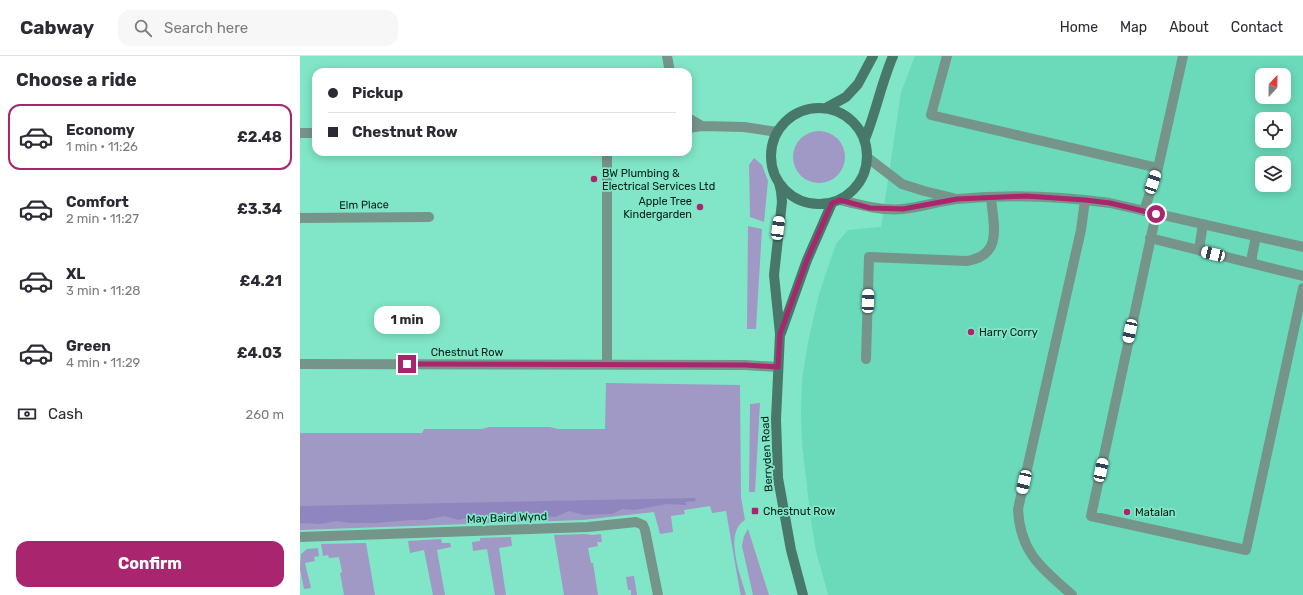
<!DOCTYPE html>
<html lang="en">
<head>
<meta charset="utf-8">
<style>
  body { margin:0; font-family:Rubik,sans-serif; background:#f7f7f7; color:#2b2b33; height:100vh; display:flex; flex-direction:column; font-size:15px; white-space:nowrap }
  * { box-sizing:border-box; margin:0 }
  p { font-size:13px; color:#7c7c81 }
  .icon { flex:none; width:22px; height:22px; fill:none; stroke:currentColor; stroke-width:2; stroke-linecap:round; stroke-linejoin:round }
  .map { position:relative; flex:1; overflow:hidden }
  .drawer { display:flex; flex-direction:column; background:#fff; width:300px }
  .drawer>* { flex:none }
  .top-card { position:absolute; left:12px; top:12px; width:380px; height:88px; border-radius:12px; box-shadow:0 2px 10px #0003; display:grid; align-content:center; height:88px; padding:0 16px; background:#fff }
  .needle { width:26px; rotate:22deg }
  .tools { position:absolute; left:955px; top:12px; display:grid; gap:8px }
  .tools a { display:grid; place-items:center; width:36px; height:36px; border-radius:8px; background:#fff; box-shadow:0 2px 10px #0003; font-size:20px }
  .end { position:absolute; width:18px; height:18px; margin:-9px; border:5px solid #a9256e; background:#fff; box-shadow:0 0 0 2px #fff }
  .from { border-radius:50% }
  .bubble { position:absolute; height:28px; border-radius:12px; background:#fff; box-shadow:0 2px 10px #0003; font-size:13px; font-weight:700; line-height:28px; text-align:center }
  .car { position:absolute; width:12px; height:24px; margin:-12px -6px; border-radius:5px; box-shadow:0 0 3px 1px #0007; background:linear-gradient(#fff 24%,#345 0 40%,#fff 0 76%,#345 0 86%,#fff 0) }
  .top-card b { display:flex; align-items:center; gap:14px; height:38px; font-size:15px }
  .top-card b+b { border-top:1px solid #e1e1e2 }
  .top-card i { width:10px; height:10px; background:#2b2b33 }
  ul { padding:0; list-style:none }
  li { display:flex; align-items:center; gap:12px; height:66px; margin:0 8px 6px; padding:0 8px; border:2px solid transparent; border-radius:12px }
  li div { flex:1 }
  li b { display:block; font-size:15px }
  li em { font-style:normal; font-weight:700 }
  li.active { border-color:#a9256e }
  li>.icon { width:36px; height:36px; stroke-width:1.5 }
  h2 { padding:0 16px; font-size:18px; line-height:48px }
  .pay { display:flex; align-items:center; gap:10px; height:44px; padding:0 16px; font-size:15px }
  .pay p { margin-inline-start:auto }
  .action { display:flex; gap:8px; margin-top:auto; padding:8px 16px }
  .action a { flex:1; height:46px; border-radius:12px; background:#a9256e; color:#fff; font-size:16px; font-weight:700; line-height:46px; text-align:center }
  header { display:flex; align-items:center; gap:24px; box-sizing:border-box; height:56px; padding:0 20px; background:#fff; border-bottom:1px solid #e1e1e2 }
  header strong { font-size:19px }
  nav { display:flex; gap:22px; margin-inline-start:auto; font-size:14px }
  .search { width:280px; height:36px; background:#f7f7f7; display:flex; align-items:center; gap:10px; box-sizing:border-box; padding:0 14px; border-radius:12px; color:#7c7c81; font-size:15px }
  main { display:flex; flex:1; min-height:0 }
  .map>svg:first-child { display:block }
</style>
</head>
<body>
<header>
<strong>Cabway</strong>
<div class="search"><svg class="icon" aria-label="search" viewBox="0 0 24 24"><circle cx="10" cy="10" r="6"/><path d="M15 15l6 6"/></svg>Search here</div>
<nav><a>Home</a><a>Map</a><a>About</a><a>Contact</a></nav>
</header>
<main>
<section class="drawer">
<h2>Choose a ride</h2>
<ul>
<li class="active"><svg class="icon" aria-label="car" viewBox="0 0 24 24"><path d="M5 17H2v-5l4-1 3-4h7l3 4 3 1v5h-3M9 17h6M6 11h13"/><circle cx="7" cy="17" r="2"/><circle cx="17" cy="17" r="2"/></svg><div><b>Economy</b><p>1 min · 11:26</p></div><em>£2.48</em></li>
<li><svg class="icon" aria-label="car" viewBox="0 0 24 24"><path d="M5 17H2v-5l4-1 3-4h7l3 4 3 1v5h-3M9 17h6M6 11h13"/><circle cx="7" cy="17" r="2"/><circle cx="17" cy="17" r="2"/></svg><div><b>Comfort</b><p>2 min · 11:27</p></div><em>£3.34</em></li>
<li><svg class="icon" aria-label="car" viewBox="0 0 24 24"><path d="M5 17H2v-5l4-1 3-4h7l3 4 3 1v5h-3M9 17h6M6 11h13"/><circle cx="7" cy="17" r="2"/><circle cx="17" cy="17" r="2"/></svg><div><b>XL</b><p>3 min · 11:28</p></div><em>£4.21</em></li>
<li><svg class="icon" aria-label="car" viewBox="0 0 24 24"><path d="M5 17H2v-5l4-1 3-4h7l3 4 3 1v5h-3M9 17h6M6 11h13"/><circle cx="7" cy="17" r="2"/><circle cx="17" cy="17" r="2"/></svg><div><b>Green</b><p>4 min · 11:29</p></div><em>£4.03</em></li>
</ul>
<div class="pay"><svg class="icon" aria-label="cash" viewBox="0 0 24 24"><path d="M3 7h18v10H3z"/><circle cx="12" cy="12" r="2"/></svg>Cash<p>260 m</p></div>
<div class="action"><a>Confirm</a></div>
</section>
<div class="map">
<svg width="1003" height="539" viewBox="0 0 1003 539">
  <rect width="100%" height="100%" fill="#81e6c7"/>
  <!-- built -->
  <path fill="#6bdabb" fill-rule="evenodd" d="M615 0H1003V539H528L516 495 511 465 502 388 501 352 502 324 508 286 519 238 536 188 548 174 581 171 601 36ZM962 19H984V41H962ZM962 63H984V85H962ZM962 107H984V129H962Z"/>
  <!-- green -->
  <path fill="#a099c5" d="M493 101a26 26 0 1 1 52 0a26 26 0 1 1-52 0Z
    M454 102 462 109 468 125 464 166 450 161 449 109Z
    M448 170 462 173 456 273H447Z
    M306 327 440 329 441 441 445 464C423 477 441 520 446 539H441L440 536 426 455 412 457 410 450 384 454 385 458 371 460 373 476 360 478 354 456 283 464 0 474V377H122L124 373H182L189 371H250L258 373H305Z
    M460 347 455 436H449L450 348Z
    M448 473 469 539H453L442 490 444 480Z
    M285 478 292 479 301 478 302 486H297L298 490 288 492 291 507H293L298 539H264L254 479Z
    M211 481 212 490 199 492 206 539H195L187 493 173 495 172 486 180 485V482Z
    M141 483 142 487H150L151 491 137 494 145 539H133L124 494 110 497 108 485Z
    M66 487 75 539H44L40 517 42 516 39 501 29 502 28 499 23 500 21 488Z
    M18 492 19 500 14 501 15 505 5 507 11 532 4 533 0 513 1 498 7 493Z
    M334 520 337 539H331V534H328L326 521Z"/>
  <!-- forest -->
  <path fill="#9086bf" d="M395 442 396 445 385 446 387 449 367 448 335 454 322 453 313 458 284 459 269 455 255 461 243 460 216 462 200 460 182 462 171 461 158 464 145 460 125 464H111L76 467H51L36 465 20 468 0 467V450Z"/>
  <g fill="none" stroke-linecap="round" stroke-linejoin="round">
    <!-- lane -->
    <path stroke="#76958a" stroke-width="10" d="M647 0 631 59 858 112
      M568 102 602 128 624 135 653 142
      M540 144C560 149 582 155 603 153 622 151 639 145 657 143 708 138 760 140 810 147L1003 191
      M844 155 858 112 883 0
      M856 158 791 460 946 494 1003 232
      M850 182 1003 220
      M900 195V187L903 168
      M952 207V200L956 180
      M566 303 569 201 667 205C704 199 693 168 691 141
      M307 308V96
      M772 539C742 512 720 497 718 453L781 174 785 144"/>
    <!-- street -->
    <path stroke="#76958a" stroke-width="10" d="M367 0 370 16
      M388 62 402 70 444 71 477 76
      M388 72 402 70
      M0 77H16
      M0 162 129 161
      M0 308 445 309 478 311
      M0 481 288 471 336 466 343 469 345 474 358 539"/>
    <!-- secondary -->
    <path stroke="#487869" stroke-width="10" d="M471 100a48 48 0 1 1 96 0a48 48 0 1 1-96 0Z
      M526 52 546 41 558 28 573 0
      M565 83C576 56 581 28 593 0
      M479 127 481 135 482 146 474 219 480 278 476 363 478 422 491 494 503 539
      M481 277 507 204 532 147"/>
  </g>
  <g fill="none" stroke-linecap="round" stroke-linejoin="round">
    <!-- route -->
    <path stroke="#a9256e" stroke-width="5" d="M107 308 445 309 478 311 480 278 507 204 532 147 540 144 570 152 603 153 657 143 726 140 785 144 810 147 856 158"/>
  </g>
  <!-- markers -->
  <g fill="#a9256e" stroke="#81e6c7" stroke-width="1.5">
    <circle cx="294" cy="123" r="4"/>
    <circle cx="400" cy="151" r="4"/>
    <circle cx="671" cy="276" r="4"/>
    <rect x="451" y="451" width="8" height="8" rx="2"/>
    <circle cx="827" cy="456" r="4"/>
  </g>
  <g text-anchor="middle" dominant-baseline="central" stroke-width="3.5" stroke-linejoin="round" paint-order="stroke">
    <!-- poi labels -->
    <g font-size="11" fill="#001f16" stroke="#81e6c7" text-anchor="start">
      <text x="302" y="117">BW Plumbing &amp;<tspan x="302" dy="13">Electrical Services Ltd</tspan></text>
      <text x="392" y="145" text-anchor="end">Apple Tree<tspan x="392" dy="13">Kindergarden</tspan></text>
      <text x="679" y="276">Harry Corry</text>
      <text x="463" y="455">Chestnut Row</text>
      <text x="835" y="456">Matalan</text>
    </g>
    <!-- street labels -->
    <g font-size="11" fill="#001f16" stroke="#81e6c7">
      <text transform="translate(64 149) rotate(-1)">Elm Place</text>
      <text x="167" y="296">Chestnut Row</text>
      <text transform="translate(467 398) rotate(-93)">Berryden Road</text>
      <text transform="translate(207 462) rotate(-2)">May Baird Wynd</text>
    </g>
  </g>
</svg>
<div class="tools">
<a><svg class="needle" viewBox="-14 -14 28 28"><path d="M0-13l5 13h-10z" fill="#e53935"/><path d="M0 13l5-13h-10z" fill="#7c7c81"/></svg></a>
<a><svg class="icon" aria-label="locate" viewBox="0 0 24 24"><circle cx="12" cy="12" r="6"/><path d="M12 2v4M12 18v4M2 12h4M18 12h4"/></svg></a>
<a><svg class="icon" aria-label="layers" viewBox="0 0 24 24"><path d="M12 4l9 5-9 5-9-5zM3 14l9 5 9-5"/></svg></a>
</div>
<i class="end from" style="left:856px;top:158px"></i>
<i class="end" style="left:107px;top:308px"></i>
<div class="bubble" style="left:74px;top:250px;width:66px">1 min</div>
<i class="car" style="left:853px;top:126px;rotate:18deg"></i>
<i class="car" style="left:478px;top:172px;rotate:7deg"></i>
<i class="car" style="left:913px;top:198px;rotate:284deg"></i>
<i class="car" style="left:568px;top:245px;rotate:2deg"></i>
<i class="car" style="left:830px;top:275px;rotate:192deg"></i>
<i class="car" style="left:801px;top:414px;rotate:12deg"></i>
<i class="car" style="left:724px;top:426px;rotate:193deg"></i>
<div class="top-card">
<b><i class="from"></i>Pickup</b>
<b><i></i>Chestnut Row</b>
</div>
</div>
</main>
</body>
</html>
